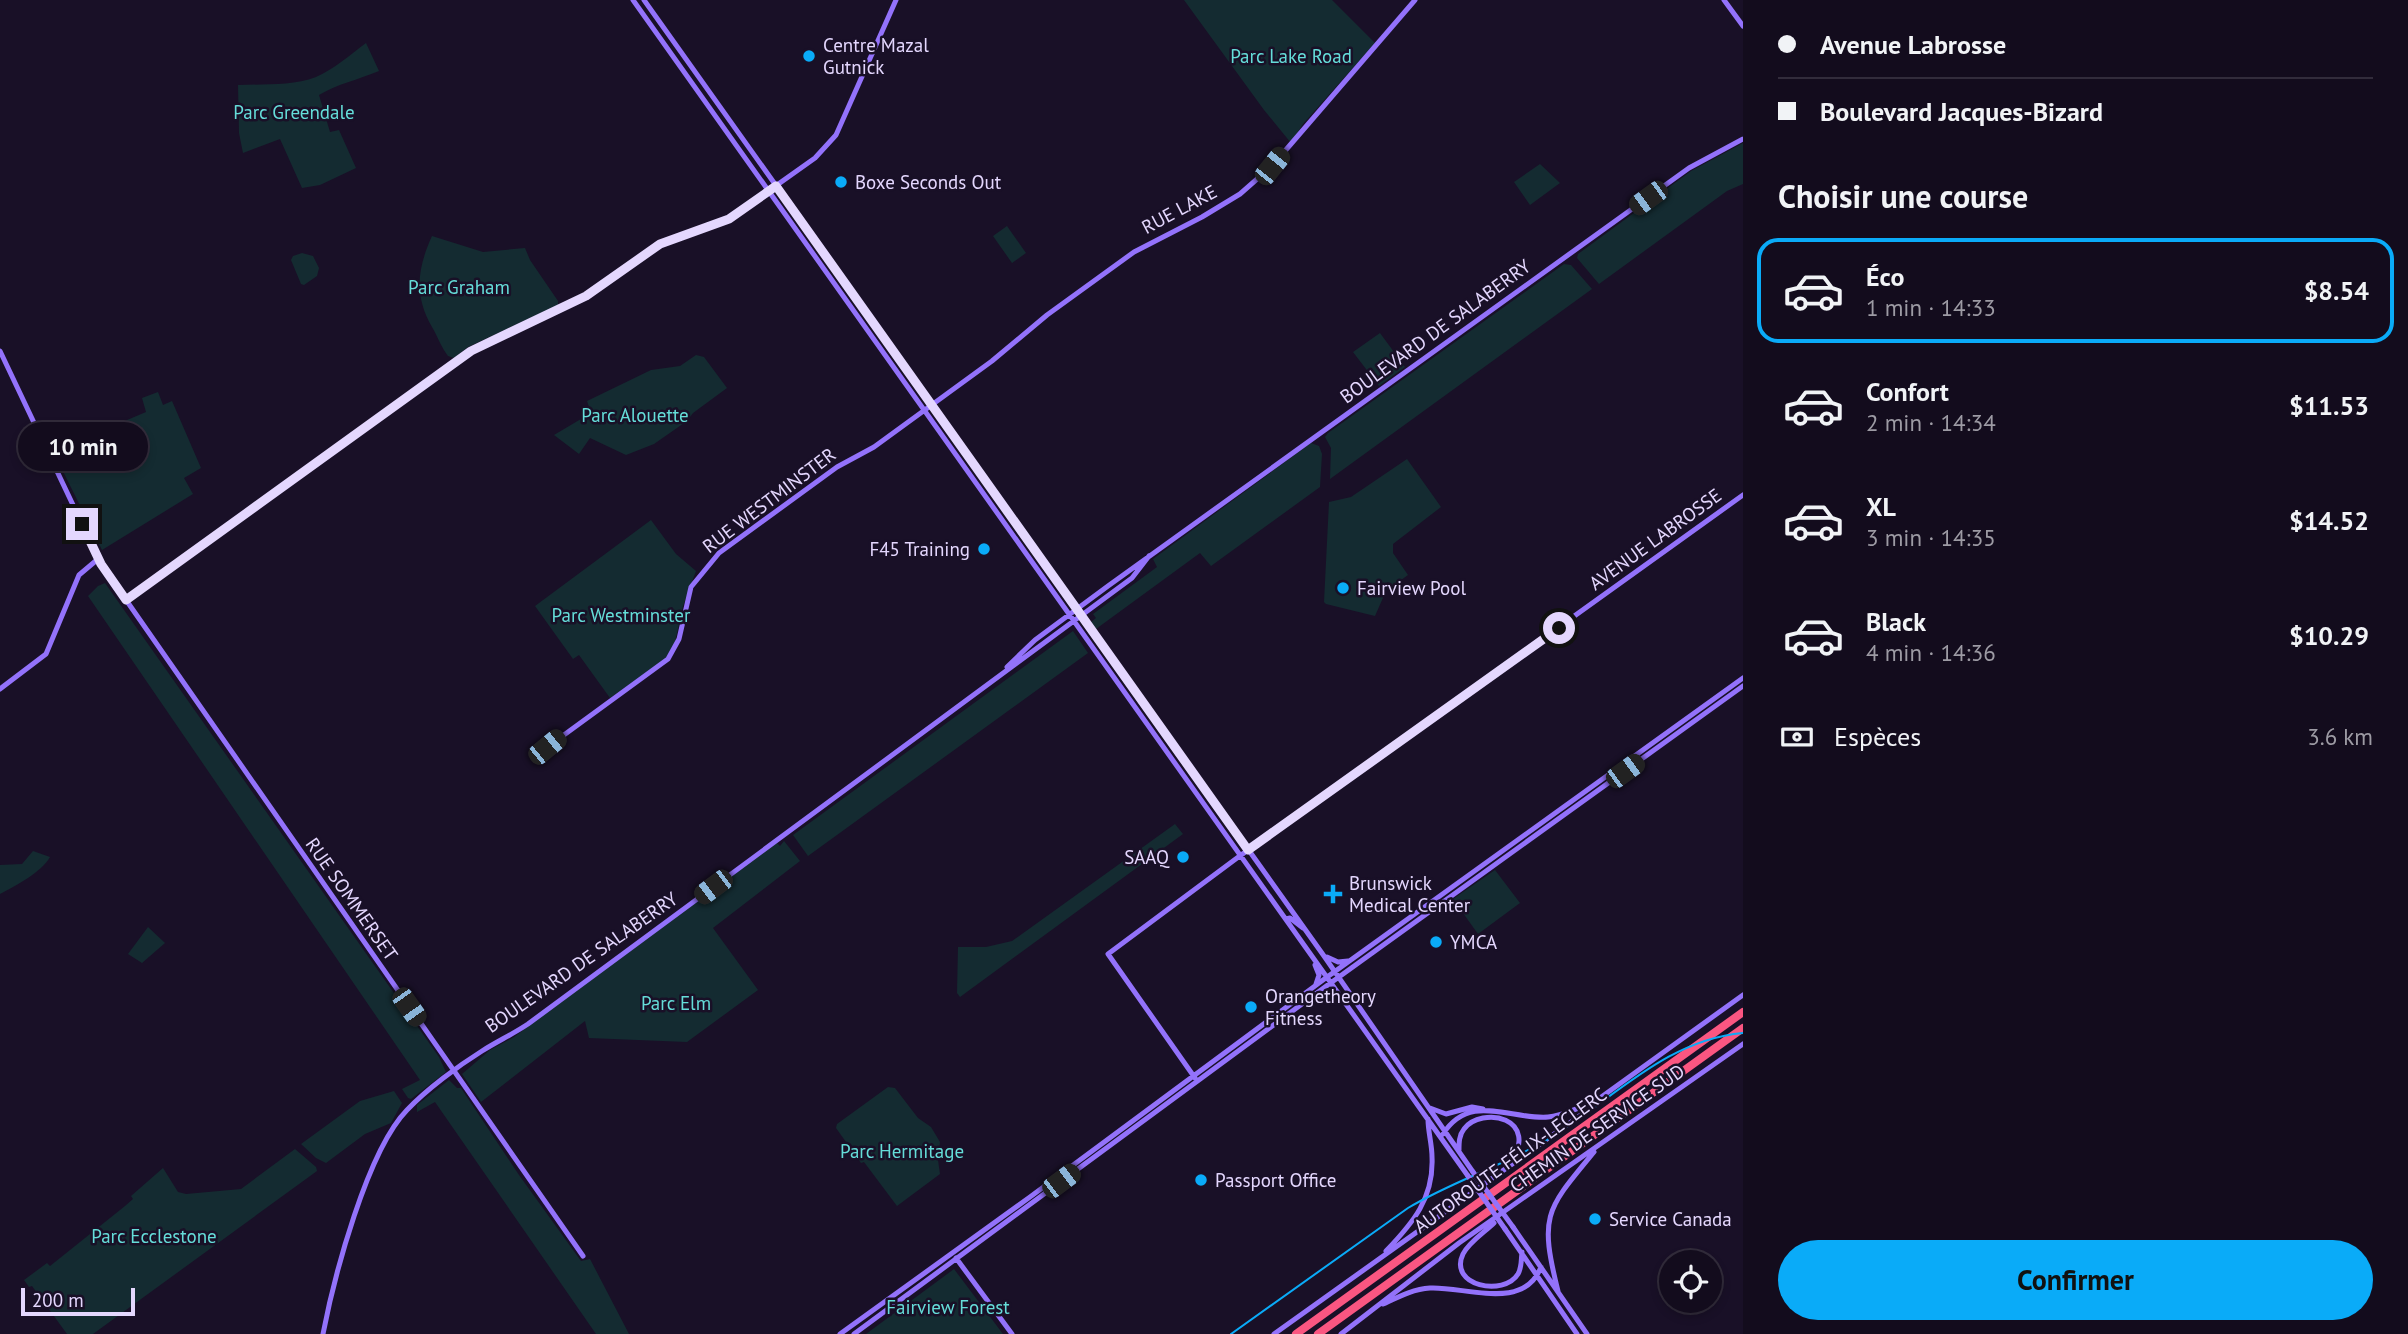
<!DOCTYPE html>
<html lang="fr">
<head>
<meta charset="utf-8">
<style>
  body { margin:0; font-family:"PT Sans",sans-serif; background:#1c1526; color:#f1f3f6; height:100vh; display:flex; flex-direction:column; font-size:26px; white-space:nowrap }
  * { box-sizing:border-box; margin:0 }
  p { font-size:23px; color:#9d9ba4 }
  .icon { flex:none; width:38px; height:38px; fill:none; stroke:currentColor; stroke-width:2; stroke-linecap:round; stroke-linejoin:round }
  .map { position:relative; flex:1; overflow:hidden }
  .panel { display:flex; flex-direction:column; background:#130c1d; width:665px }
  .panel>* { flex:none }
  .guide { display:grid; align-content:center; height:154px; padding:0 35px; background:#130c1d }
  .tools { position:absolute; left:1659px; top:1250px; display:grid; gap:14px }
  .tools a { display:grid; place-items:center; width:63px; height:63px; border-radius:50%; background:#130c1d; box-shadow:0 4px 10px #0003,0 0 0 2px #322c3b; font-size:35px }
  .scale { position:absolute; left:21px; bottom:18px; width:114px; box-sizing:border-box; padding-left:7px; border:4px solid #e4d7fe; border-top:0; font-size:19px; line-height:24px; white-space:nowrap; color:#e4d7fe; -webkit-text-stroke:5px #191027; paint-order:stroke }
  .end { position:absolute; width:32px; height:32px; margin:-16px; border:9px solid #e4d7fe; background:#111; box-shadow:0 0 0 4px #111 }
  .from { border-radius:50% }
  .bubble { position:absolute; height:49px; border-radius:24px; background:#130c1d; box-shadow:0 4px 10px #0003,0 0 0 2px #322c3b; font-size:23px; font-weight:700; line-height:49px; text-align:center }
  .car { position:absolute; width:21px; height:42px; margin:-21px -10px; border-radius:9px; box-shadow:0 0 5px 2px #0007; background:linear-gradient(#222 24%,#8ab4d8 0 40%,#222 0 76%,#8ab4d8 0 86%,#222 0) }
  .guide b { display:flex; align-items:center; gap:24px; height:66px; font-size:26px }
  .guide b+b { border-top:2px solid #322c3b }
  .guide i { width:18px; height:18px; background:#f1f3f6 }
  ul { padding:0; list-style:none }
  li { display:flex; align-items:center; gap:21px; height:105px; margin:0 14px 10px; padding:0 21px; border:4px solid transparent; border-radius:21px }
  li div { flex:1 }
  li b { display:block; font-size:26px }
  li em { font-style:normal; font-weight:700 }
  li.selected { border-color:#0aabf8 }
  li>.icon { width:63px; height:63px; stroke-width:1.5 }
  h2 { padding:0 35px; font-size:32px; line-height:84px }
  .pay { display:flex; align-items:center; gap:18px; height:77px; padding:0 35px; font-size:26px }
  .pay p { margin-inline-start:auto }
  .primary-button { display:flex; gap:14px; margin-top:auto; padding:14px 35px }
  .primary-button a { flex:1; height:80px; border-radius:42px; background:#0aabf8; color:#111; font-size:28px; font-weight:700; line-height:80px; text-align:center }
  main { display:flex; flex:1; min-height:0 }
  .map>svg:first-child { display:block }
</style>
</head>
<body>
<main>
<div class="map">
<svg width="1743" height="1334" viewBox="0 0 1743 1334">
  <rect width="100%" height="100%" fill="#191027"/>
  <!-- green -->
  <path fill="#142b31" d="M1184 0H1332L1375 43 1303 124 1291 143 1264 110Z
    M366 43 379 71C358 80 339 83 319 95L330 132 339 130 356 168 320 185 302 188 280 139 243 153 239 133 238 85C264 84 292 86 316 77 334 69 350 55 366 43Z
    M1743 143V184L1727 191 1599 284 1577 258 1578 254 1691 171Z
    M1540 164 1560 183 1530 205 1514 182Z
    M1007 226 1026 253 1012 263 993 236Z
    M432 236 483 252 525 248 530 260 558 301V305L468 347 454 358 448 356C441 347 438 337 432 327 414 296 417 269 432 236Z
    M302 253 313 256 319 268 317 276 304 285 301 284 291 260 293 256Z
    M1564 264 1571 265 1592 289 1330 479 1331 448 1325 437 1328 433Z
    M1380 333 1405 367 1379 386 1353 352Z
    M696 355 704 357 727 388 693 413 687 421 654 444 626 455 590 438 579 454 554 435 591 413 587 401 651 370 680 366Z
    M158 392 163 405 172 401 201 468 184 478 193 494 102 550 46 437 59 431 68 445 146 412 142 398Z
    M1311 443 1319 446 1322 454 1320 487 1211 566 1200 553 1096 629 1091 622 1096 618 1093 614 1157 567 1153 559Z
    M1407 459 1441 507 1393 544V553L1408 575 1386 591 1375 616 1326 604 1324 602 1329 502 1351 497Z
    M651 520 676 554 696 571 683 606 675 642 665 660 610 698 579 655 573 659 535 606Z
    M105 583 439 1057 446 1072 411 1099 408 1098 402 1089 420 1080 88 596 98 586Z
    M1073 631 1088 653 808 856 793 835Z
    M1175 824 1183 834 960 997 957 993 958 947H986L1012 941Z
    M784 841 800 861 713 928 758 990 687 1042 589 1038 585 1021 481 1102 462 1074 490 1050 514 1037 777 843 780 846Z
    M33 851 50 857C42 872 15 886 0 894V865L22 864Z
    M1495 870 1520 903 1478 934 1453 899Z
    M148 927 165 943 142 963 128 954Z
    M449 1080 457 1088H461L519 1175 581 1261 590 1259 629 1334H596L435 1102 417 1112V1105Z
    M888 1087 895 1088 918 1118 931 1127 940 1142 938 1160 940 1174 897 1206 864 1162 861 1163 836 1128 837 1124Z
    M394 1091 402 1103 391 1123 365 1134 326 1163 316 1158 301 1144 360 1101Z
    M295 1149 316 1167 317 1171 93 1334H67L32 1286 29 1287 24 1280 47 1263 50 1266 125 1206 133 1199 131 1196 163 1168 178 1192 186 1194 241 1189Z
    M954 1269 1003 1334H866Z"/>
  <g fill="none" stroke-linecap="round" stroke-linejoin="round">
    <!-- secondary -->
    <path stroke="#9372fb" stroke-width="5" d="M633 0 1468 1176
      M644 0 1324 956 1473 1172
      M1724 0 1743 26
      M0 351 101 564 583 1256
      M126 600 471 351 586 296 660 244 729 219 815 158 836 135 896 0
      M1007 667 1035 640 1108 586 1689 168 1743 139
      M0 689 46 654 79 575 98 559
      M542 751 668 659 679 639 691 587 719 553 837 467 874 447 992 361 1047 315 1134 252 1202 217 1240 194 1272 166 1415 0
      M1286 919 1290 918 1303 928
      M1327 957 1338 962 1348 961
      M1315 965 1319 975 1316 984
      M1195 1078 1108 954 1237 858 1743 495
      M1430 1108 1446 1114 1472 1107 1483 1109
      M1443 1134C1470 1092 1510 1120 1548 1117 1563 1116 1576 1108 1590 1104
      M1459 1150C1459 1143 1459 1135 1464 1129 1481 1106 1543 1116 1509 1167
      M1494 1223C1485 1232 1469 1242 1463 1254 1448 1286 1504 1297 1518 1274 1522 1267 1521 1259 1522 1252
      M1513 1227 1587 1334
      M1505 1229 1577 1334
      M1386 1251C1413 1223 1434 1198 1432 1157 1432 1144 1428 1132 1428 1119
      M956 1258 1012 1334
      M1558 1291C1539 1215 1546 1210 1594 1152
      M1383 1304C1398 1297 1413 1289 1430 1288 1464 1286 1524 1312 1541 1267
      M323 1334C334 1277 367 1151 407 1110 427 1089 458 1066 482 1051 498 1041 513 1034 528 1024L1132 578 1149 556
      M840 1334 1030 1197 1323 980 1743 678
      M854 1334 1325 987 1743 686
      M1274 1334 1585 1112 1593 1103 1743 995
      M1341 1334 1459 1243 1743 1044"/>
    <!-- highway -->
    <path stroke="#fa5681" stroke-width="8" d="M1296 1334 1743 1012
      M1318 1334 1743 1028"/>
    <!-- tram -->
    <path stroke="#0aabf8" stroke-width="2" d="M1231 1334 1408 1208C1451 1182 1500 1167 1543 1142 1609 1104 1663 1040 1743 1033"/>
    <!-- secondary-bridge -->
    <path stroke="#9372fb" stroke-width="5" d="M1473 1172 1513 1227
      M1468 1176 1505 1229"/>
  </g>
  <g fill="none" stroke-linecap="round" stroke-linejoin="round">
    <!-- route -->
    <path stroke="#e4d7fe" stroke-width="9" d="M82 524 101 564 126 600 471 351 586 296 660 244 729 219 776 186 1248 850 1559 628"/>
  </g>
  <!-- markers -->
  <g fill="#0aabf8" stroke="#191027" stroke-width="2.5">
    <circle cx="809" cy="56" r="7"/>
    <circle cx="841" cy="182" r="7"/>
    <circle cx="984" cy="549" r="7"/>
    <circle cx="1343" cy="588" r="7"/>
    <circle cx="1183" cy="857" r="7"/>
    <path d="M1329.5 883.5h7v7h7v7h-7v7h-7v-7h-7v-7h7z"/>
    <circle cx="1436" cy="942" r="7"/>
    <circle cx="1251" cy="1007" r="7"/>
    <circle cx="1201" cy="1180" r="7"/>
    <circle cx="1595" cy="1219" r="7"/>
  </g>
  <g text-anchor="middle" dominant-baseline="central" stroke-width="5" stroke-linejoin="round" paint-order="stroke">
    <!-- poi labels -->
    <g font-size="19" fill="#e4d7fe" stroke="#191027" text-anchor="start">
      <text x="823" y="45">Centre Mazal<tspan x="823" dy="22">Gutnick</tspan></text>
      <text x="855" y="182">Boxe Seconds Out</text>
      <text x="970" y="549" text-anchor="end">F45 Training</text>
      <text x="1357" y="588">Fairview Pool</text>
      <text x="1169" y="857" text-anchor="end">SAAQ</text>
      <text x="1349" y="883">Brunswick<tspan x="1349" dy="22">Medical Center</tspan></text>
      <text x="1450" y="942">YMCA</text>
      <text x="1265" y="996">Orangetheory<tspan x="1265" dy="22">Fitness</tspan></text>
      <text x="1215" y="1180">Passport Office</text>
      <text x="1609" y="1219">Service Canada</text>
    </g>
    <!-- park labels -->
    <g font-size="19" fill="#65ddd9" stroke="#191027">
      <text x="1291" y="56">Parc Lake Road</text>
      <text x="294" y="112">Parc Greendale</text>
      <text x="459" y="287">Parc Graham</text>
      <text x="635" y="415">Parc Alouette</text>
      <text x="621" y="615">Parc Westminster</text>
      <text x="676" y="1003">Parc Elm</text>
      <text x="902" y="1151">Parc Hermitage</text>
      <text x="154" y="1236">Parc Ecclestone</text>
      <text x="948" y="1307">Fairview Forest</text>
    </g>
    <!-- street labels -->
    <g font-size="19" fill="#e4d7fe" stroke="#191027">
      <text transform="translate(1179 209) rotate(-28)">RUE LAKE</text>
      <text transform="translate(1435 331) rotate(-36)">BOULEVARD DE SALABERRY</text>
      <text transform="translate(769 500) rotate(-37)">RUE WESTMINSTER</text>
      <text transform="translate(1655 539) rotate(-36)">AVENUE LABROSSE</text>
      <text transform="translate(352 899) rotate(55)">RUE SOMMERSET</text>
      <text transform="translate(581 962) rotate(-35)">BOULEVARD DE SALABERRY</text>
      <text transform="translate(1597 1128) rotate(-35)">CHEMIN DE SERVICE SUD</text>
      <text transform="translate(1510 1160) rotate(-36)">AUTOROUTE FÉLIX-LECLERC</text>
    </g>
  </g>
</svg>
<div class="tools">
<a><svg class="icon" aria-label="locate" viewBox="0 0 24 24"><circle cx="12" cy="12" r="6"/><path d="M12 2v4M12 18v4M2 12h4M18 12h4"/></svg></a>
</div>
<div class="scale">200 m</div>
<i class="end from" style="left:1559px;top:628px"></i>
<i class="end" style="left:82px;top:524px"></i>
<div class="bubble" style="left:18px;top:422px;width:130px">10 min</div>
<i class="car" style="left:1272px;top:166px;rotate:39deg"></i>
<i class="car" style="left:1648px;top:198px;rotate:234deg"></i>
<i class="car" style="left:547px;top:747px;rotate:51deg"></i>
<i class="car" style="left:1625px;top:771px;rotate:54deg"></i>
<i class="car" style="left:713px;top:887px;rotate:233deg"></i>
<i class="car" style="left:409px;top:1007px;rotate:145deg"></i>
<i class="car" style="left:1061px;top:1181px;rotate:53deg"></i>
</div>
<section class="panel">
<div class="guide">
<b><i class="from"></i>Avenue Labrosse</b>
<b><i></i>Boulevard Jacques-Bizard</b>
</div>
<h2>Choisir une course</h2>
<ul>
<li class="selected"><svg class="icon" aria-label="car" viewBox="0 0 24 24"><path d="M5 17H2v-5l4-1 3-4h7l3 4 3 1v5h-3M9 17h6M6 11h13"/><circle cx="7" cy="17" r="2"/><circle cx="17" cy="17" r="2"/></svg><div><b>Éco</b><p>1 min · 14:33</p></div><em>$8.54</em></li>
<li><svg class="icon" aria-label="car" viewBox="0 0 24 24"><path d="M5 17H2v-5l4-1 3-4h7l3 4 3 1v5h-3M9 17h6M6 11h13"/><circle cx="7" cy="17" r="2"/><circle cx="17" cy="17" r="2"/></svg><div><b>Confort</b><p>2 min · 14:34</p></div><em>$11.53</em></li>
<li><svg class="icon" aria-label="car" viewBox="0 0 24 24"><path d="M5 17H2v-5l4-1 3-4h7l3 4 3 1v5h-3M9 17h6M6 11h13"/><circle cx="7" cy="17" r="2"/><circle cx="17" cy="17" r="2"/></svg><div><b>XL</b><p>3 min · 14:35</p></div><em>$14.52</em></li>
<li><svg class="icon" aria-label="car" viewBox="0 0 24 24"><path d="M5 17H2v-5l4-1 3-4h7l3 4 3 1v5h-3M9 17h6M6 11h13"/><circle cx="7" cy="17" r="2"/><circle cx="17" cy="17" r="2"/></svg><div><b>Black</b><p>4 min · 14:36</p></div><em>$10.29</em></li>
</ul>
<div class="pay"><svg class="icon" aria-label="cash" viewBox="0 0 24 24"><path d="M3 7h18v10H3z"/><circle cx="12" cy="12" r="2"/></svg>Espèces<p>3.6 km</p></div>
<div class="primary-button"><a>Confirmer</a></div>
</section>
</main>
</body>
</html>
